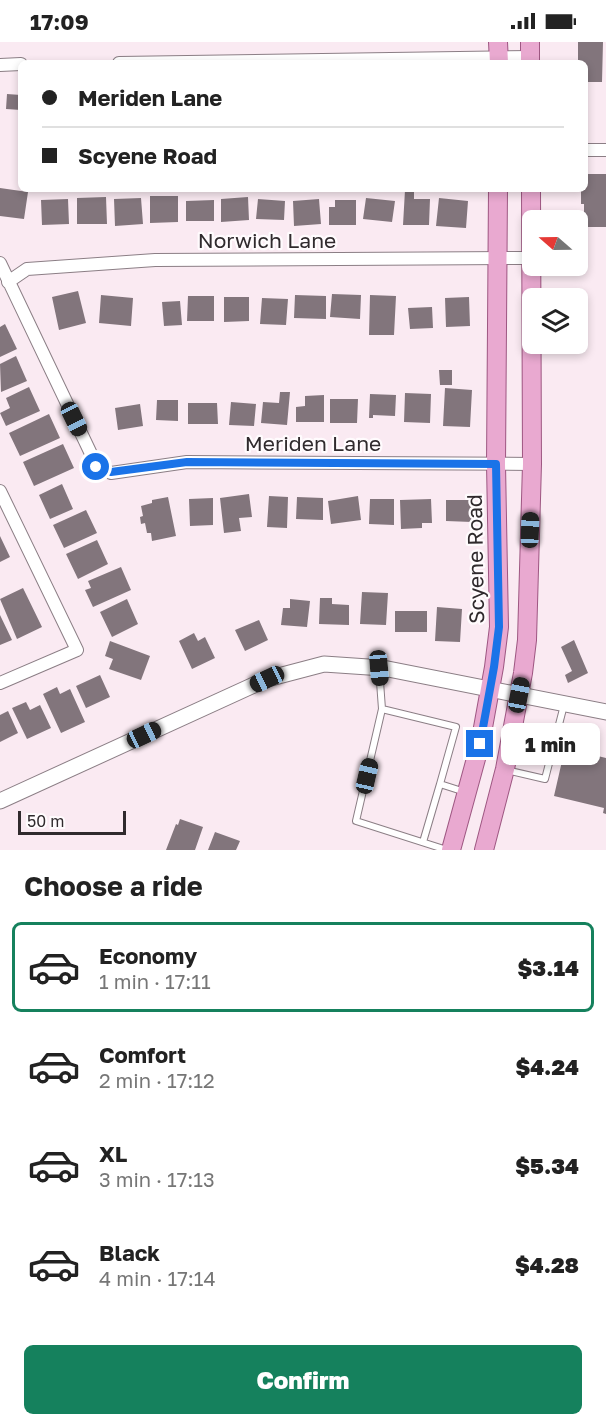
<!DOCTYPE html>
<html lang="en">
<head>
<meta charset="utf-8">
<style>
  body { margin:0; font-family:"Golos Text",sans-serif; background:#f2f2f2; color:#222; height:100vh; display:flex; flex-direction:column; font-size:22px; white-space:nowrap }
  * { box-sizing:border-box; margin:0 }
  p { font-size:20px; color:#767676 }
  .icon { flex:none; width:33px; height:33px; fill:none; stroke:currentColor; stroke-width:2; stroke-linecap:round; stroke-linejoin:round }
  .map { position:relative; height:808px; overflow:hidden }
  .panel { display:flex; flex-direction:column; background:#fff; flex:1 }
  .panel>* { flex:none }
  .hud { position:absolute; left:18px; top:18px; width:570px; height:132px; border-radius:9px; box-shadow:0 3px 9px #0003; display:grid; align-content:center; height:132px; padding:0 24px; background:#fff }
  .needle { width:39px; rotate:290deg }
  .controls { position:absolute; left:522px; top:168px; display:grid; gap:12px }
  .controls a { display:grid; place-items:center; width:66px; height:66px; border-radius:9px; background:#fff; box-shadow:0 3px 9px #0003; font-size:30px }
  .scale { position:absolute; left:18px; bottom:15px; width:108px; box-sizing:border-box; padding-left:6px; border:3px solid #302a2d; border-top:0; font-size:16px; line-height:21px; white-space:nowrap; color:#302a2d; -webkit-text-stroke:4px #fffbfd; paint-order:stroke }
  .end { position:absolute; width:27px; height:27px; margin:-14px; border:8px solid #1a73e8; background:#fff; box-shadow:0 0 0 3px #fff }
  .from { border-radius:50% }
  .bubble { position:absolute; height:42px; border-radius:9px; background:#fff; box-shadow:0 3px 9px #0003; font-size:20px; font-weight:800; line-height:42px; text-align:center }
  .car { position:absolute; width:18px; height:36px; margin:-18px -9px; border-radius:8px; box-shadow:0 0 4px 2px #0007; background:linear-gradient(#222 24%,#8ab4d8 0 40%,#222 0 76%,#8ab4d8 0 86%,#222 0) }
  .hud b { display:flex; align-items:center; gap:21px; height:57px; font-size:22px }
  .hud b+b { border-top:2px solid #e0e0e0 }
  .hud i { width:15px; height:15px; background:#222 }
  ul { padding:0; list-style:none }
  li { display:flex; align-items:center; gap:18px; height:90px; margin:0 12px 9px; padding:0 12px; border:3px solid transparent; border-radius:9px }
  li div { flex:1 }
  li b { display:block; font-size:22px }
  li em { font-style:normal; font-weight:800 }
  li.active { border-color:#15815d }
  li>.icon { width:54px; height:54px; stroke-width:1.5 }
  h2 { padding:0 24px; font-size:27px; line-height:72px }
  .primary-button { display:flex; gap:12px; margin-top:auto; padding:12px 24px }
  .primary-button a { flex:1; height:69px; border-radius:9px; background:#15815d; color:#fff; font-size:24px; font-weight:800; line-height:69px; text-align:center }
  .status { display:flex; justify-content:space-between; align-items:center; height:42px; padding:0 30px; background:#fff; direction:ltr }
  .status svg { height:16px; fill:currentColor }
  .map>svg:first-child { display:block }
</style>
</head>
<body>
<div class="status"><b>17:09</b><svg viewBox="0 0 49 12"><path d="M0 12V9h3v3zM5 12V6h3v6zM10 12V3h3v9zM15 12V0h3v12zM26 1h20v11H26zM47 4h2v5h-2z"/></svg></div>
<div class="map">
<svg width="606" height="808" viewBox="0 0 606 808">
  <rect width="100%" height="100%" fill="#faeaf2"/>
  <!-- building -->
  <path fill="#82757c" d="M578 0H603L602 40H585V21H578Z
    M7 52 21 53V68L6 67Z
    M585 132H606V185H584V162H581V147H585Z
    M0 146 28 150 24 177 0 174Z
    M405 148 414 149V157H430L429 183H403Z
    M150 154H178V180L150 181Z
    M106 155 107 182H77V156Z
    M248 155 249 178 221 180V157Z
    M141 156 143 182 115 184 114 157Z
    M366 156 395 159 392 180 363 177Z
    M439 156 468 159 466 186 436 184Z
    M68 157 69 182 42 183 41 158Z
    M258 157 285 159 284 178 256 177Z
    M319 157 321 182 294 184 293 159Z
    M214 158V179H186V159Z
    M335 158H356V183H329V165H335Z
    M78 249 86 281 59 288 52 255Z
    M332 252 361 253 360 277 330 275Z
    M101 253 133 256 131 284 99 281Z
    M295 253 326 254V277L294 276Z
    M370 253 396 254 394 293H369Z
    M188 254H214V279H187Z
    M224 255H249V279L224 280Z
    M469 255 470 284 446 285 445 256Z
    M262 256 288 257 286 283 260 282Z
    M180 259 182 283 164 284 162 260Z
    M432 265 433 286 410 287 408 266Z
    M5 282 17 307 0 315V285Z
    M16 314 27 339 1 350 0 322Z
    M439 328H452V343H440Z
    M29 345 40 369 6 384 0 371 10 366 6 356Z
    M445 346 472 348 470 385 443 384Z
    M280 350H290L287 383 261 381 263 360 279 361Z
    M405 351 431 352 430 381 404 380Z
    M370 352 396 353 395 374 373 373V376H369Z
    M324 353V380H296V365L305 364V354Z
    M330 357H358L357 381H330Z
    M157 358H178V379L156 378Z
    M231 360 256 362 254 384 229 383Z
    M188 361H217L218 382H188Z
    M140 362 143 384 118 388 115 366Z
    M49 372 60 396 20 414 9 391Z
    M63 402 74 426 34 444 23 420Z
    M62 442 73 467 50 477 39 453Z
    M249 452 252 475 239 476 241 489 224 491 220 456Z
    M269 454 288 455 287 486 267 485Z
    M358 454 361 478 331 482 328 459Z
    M168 455 176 494 152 499 151 491H147L145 481 141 482 140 475 143 474 141 464 152 461V458Z
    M297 455 323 456V478L296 477Z
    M213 456V483L190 484 189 457Z
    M370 457H394V483L369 482Z
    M431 457 432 481H422V486L401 487 400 458Z
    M446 458H472V480L446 479Z
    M86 468 97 491 64 506 53 483Z
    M0 494 10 515 0 520Z
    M97 498 108 522 78 537 66 512Z
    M121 525 131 548 93 565 85 548 91 546 88 539Z
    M23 546 42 585 17 597 0 557Z
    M362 550 388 551 386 583 360 582Z
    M320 556H332V562L349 563V583L319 582Z
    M127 557 138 582 112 595 100 570Z
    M290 557 310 559 307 585 281 583 283 566H290Z
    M437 565 462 567 460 600 435 599Z
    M395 569H427V590H395Z
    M0 573 12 598 0 603Z
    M259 578 268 598 245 609 235 588Z
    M194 591 198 599 205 595 215 616 192 627 179 599Z
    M574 598 588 631 568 641 565 633 572 629 561 605Z
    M110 599 150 614 141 638 109 627 113 617 105 614Z
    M100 633 110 655 86 666 76 644Z
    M57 645 60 652 70 647 85 680 61 691 43 652Z
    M26 660 30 668 40 663 51 686 27 697 12 666Z
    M8 669 18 691 0 700V673Z
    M565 706 606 716V772L603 771 604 766 554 754Z
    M180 777 203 785 195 808H166L176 782 178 783Z
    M215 790 240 799 236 808H208Z"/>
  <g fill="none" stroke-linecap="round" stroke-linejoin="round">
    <defs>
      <path id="service" d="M379 626 382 667 356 779 447 808
        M382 667 456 685 440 742 465 750
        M506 728 545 737 564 663
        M423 800 440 742"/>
      <path id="minor" d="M119 21 530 15
        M0 23 21 22
        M585 108H606
        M0 221 93 416 96 425 111 431 187 420 532 422
        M8 240 27 227 155 218 530 216
        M0 449 77 608 0 641"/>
      <path id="tertiary" d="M0 759 267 637 324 622 383 626 606 670"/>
      <path id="primary" d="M498 0 499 21
        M530 0V21
        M451 808 480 702 494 625 499 585 496 422 498 147
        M484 808 505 727 523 631 527 598 532 422 531 147"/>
    </defs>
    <!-- service casing -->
    <use href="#service" stroke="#8b7e85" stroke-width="8"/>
    <!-- minor casing -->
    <use href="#minor" stroke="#8b7e85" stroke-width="14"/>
    <!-- tertiary casing -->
    <use href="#tertiary" stroke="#8b7e85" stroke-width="17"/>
    <!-- primary casing -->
    <use href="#primary" stroke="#9e5782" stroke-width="20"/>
    <!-- service -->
    <use href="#service" stroke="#fff" stroke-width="6"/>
    <!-- minor -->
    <use href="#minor" stroke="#fff" stroke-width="12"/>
    <!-- tertiary -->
    <use href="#tertiary" stroke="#fff" stroke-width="15"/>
    <!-- primary -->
    <use href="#primary" stroke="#e9a9d0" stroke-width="18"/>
  </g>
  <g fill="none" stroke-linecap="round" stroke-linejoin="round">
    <!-- route -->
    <path stroke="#1a73e8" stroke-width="8" d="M96 425 111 430 187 420 496 422 499 585 494 625 480 702"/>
  </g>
  <g text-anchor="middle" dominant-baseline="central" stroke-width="4.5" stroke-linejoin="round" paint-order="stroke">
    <!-- street labels -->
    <g font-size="21" fill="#302a2d" stroke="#fffbfd">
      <text x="267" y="198">Norwich Lane</text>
      <text x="313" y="401">Meriden Lane</text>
      <text transform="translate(475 517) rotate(-91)">Scyene Road</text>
    </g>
  </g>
</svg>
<div class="controls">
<a><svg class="needle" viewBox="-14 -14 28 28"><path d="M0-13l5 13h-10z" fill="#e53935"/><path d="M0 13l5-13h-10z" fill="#767676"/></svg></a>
<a><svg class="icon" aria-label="layers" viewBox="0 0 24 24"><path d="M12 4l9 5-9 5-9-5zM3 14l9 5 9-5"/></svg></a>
</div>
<div class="scale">50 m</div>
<i class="end from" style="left:96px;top:425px"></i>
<i class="end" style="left:480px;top:702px"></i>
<div class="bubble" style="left:501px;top:681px;width:99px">1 min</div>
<i class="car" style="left:74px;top:377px;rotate:154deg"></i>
<i class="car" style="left:530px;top:488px;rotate:2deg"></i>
<i class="car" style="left:379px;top:626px;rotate:175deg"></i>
<i class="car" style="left:267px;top:637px;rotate:245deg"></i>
<i class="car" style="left:519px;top:653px;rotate:11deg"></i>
<i class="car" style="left:144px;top:693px;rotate:65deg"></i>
<i class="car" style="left:367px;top:734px;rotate:13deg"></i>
<div class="hud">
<b><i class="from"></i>Meriden Lane</b>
<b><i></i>Scyene Road</b>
</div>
</div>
<section class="panel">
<h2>Choose a ride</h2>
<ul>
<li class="active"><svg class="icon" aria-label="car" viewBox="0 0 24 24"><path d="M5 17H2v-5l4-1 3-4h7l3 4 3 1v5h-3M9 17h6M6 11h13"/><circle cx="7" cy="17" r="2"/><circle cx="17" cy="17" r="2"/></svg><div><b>Economy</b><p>1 min · 17:11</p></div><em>$3.14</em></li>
<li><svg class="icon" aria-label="car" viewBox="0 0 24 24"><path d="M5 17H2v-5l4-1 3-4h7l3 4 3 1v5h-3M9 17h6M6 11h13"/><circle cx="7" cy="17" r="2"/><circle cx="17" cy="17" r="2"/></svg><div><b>Comfort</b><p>2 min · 17:12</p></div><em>$4.24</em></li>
<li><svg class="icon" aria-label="car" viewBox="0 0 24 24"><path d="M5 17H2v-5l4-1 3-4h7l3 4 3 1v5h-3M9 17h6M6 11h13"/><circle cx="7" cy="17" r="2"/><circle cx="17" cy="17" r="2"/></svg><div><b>XL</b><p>3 min · 17:13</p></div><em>$5.34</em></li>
<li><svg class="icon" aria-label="car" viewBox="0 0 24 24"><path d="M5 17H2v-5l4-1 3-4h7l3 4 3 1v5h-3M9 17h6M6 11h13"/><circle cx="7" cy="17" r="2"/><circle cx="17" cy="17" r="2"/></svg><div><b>Black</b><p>4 min · 17:14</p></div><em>$4.28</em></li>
</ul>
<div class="primary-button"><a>Confirm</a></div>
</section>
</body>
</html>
